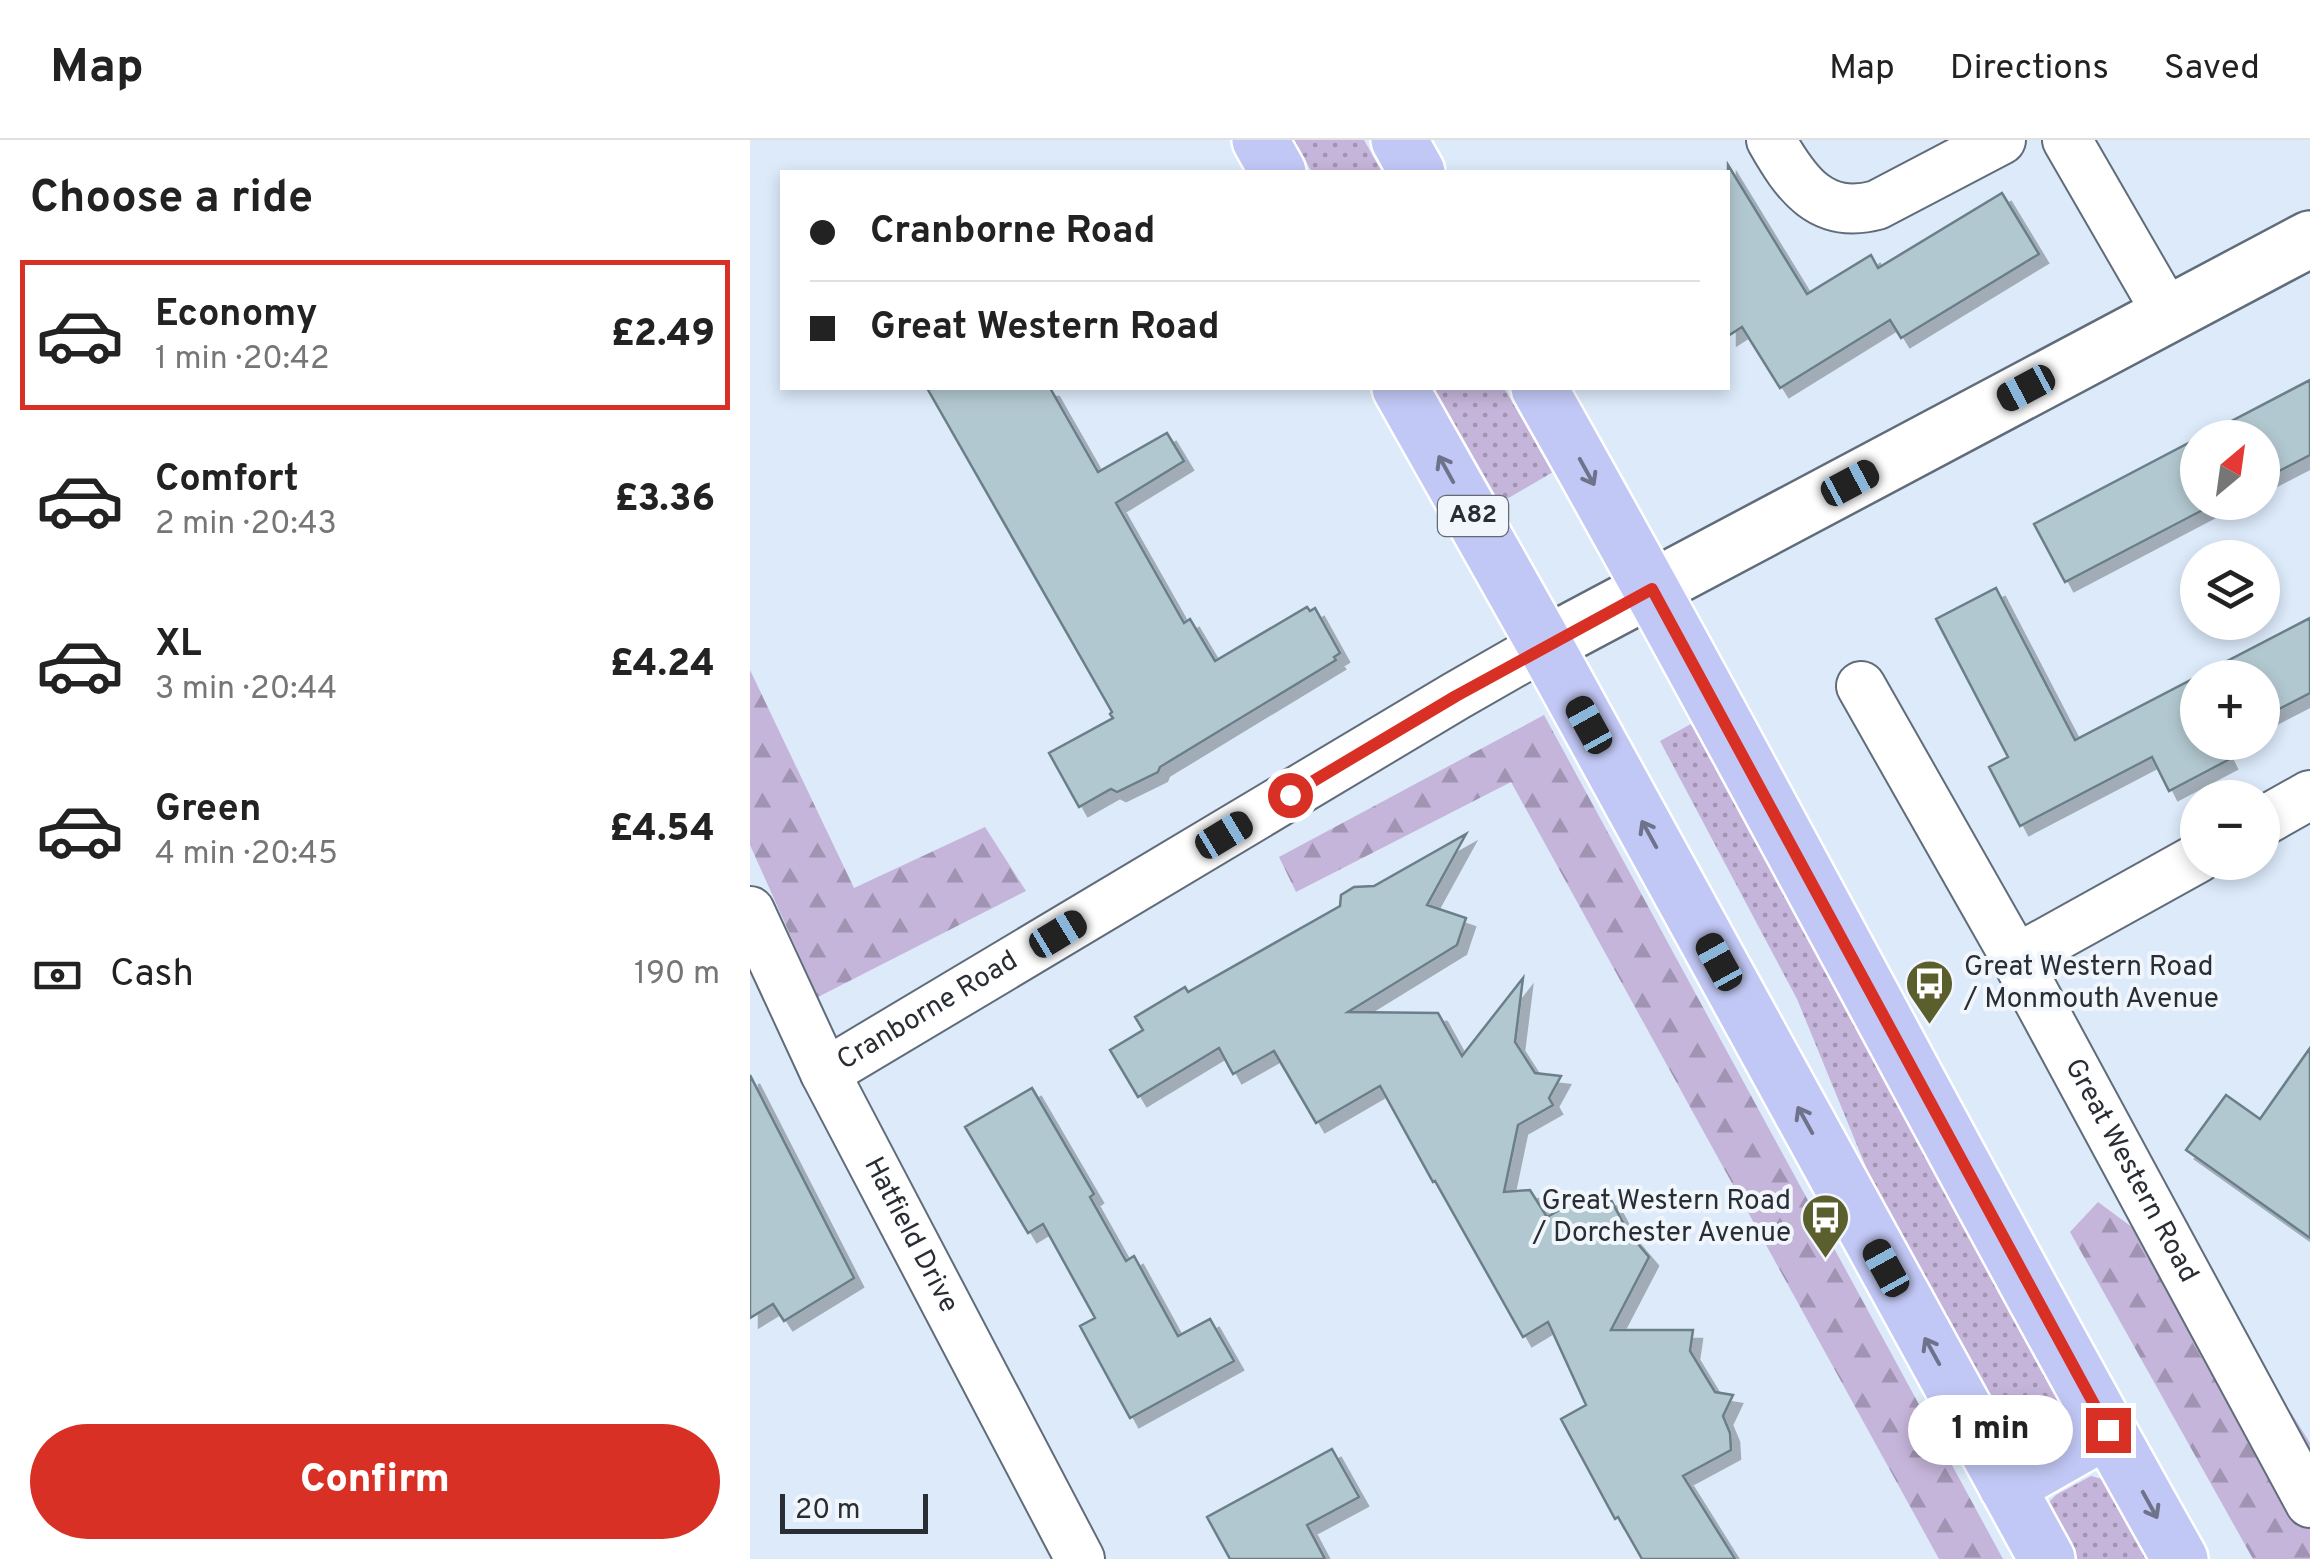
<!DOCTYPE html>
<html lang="en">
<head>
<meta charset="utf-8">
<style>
  body { margin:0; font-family:Overpass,sans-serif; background:#f2f2f2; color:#222; height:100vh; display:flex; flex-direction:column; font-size:38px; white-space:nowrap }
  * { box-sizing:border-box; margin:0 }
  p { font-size:32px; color:#767676 }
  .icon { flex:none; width:55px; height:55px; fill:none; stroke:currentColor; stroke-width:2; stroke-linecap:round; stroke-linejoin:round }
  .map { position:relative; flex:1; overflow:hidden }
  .panel { display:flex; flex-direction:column; background:#fff; width:750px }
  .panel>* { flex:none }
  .guide { position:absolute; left:30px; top:30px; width:950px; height:220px; border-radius:0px; box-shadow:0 5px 15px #0003; display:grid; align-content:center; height:220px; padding:0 30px; background:#fff }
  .needle { width:65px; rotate:29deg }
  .fabs { position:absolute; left:1430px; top:280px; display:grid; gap:20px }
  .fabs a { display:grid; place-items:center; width:100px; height:100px; border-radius:50%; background:#fff; box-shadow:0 5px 15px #0003; font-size:50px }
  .scale { position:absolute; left:30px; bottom:25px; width:148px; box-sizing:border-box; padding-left:10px; border:5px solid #292e34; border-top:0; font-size:28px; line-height:35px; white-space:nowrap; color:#292e34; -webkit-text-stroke:8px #f1f6fd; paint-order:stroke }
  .end { position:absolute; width:45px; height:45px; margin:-22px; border:12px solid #d93025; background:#fff; box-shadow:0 0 0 5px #fff }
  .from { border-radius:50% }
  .bubble { position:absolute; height:70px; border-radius:35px; background:#fff; box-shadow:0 5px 15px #0003; font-size:32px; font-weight:800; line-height:70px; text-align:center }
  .car { position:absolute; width:30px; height:60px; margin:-30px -15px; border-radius:12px; box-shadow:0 0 8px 2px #0007; background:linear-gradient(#222 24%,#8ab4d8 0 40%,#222 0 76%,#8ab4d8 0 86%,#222 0) }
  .guide b { display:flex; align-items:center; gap:35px; height:95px; font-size:38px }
  .guide b+b { border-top:2px solid #e0e0e0 }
  .guide i { width:25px; height:25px; background:#222 }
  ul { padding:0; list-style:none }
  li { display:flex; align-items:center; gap:30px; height:150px; margin:0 20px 15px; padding:0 10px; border:5px solid transparent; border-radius:0px }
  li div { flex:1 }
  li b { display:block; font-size:38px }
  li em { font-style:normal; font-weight:800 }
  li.on { border-color:#d93025 }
  li>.icon { width:90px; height:90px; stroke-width:1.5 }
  h2 { padding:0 30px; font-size:45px; line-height:120px }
  .pay { display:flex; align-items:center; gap:25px; height:110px; padding:0 30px; font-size:38px }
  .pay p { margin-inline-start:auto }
  .action { display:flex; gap:20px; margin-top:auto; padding:20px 30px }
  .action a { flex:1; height:115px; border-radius:60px; background:#d93025; color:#fff; font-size:40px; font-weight:800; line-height:115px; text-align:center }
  header { display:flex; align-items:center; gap:60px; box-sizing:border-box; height:140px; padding:0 50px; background:#fff; border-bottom:2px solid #e0e0e0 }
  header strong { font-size:48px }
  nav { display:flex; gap:55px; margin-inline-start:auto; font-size:35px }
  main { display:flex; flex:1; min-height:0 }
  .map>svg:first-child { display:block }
</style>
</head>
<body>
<header>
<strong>Map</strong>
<nav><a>Map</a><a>Directions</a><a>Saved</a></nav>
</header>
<main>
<section class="panel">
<h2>Choose a ride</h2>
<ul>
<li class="on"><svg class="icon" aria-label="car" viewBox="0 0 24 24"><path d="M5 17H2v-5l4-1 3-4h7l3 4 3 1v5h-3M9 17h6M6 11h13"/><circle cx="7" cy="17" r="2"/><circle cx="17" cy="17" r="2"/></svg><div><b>Economy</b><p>1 min · 20:42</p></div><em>£2.49</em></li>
<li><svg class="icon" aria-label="car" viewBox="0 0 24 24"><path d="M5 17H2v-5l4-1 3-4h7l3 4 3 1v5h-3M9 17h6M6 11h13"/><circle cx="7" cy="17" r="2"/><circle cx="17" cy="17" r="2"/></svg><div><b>Comfort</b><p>2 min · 20:43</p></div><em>£3.36</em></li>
<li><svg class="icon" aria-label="car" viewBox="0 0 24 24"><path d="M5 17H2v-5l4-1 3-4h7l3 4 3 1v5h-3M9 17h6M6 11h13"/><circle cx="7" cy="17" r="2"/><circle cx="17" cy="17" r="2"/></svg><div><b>XL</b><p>3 min · 20:44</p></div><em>£4.24</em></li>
<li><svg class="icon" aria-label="car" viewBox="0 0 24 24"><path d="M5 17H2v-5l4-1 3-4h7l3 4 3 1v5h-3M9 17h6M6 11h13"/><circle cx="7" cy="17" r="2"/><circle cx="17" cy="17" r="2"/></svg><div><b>Green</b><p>4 min · 20:45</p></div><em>£4.54</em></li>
</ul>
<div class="pay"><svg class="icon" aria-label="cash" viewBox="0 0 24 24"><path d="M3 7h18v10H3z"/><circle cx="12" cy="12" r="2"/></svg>Cash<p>190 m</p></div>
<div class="action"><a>Confirm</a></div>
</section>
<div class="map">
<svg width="1560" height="1419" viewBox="0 0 1560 1419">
  <defs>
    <pattern id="grass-dots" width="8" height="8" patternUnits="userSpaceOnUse" patternTransform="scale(2.5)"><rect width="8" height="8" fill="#c5b5da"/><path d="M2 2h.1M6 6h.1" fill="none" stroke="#a094b2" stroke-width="1.8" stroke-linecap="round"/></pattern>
    <pattern id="forest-firs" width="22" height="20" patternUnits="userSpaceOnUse" patternTransform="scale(2.5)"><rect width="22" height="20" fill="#c5b5da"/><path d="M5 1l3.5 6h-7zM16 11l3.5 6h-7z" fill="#a094b2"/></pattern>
    <filter id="shadow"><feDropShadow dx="9" dy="9" stdDeviation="0" flood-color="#0004"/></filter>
  </defs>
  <rect width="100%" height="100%" fill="#dceafa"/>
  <!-- grass -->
  <path fill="url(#grass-dots)" d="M543 0H614L632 32H562Z
    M684 248H754L803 332 750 363Z
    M941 584 1310 1262 1313 1271 1307 1279 1273 1299 1255 1293 1125 1049 1047 859 910 601Z
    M1341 1336 1352 1339 1398 1419H1324L1298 1373V1363L1306 1355Z"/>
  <!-- forest -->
  <path fill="url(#forest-firs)" d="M0 530 104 748 235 687 276 751 68 857 0 705Z
    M794 575 1253 1419H1189L761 642 546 752 529 717Z
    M1348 1062 1463 1147 1560 1303V1419H1503L1320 1092Z"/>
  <!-- building -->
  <path fill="#b2c8d0" stroke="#6b7f87" stroke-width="2.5" filter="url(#shadow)" d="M978 25 1057 154 1121 115 1128 128 1252 53 1289 114 1151 198 1140 180 1030 248 992 187 978 196Z
    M1560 240V315L1512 340V298H1449Z
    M177 248H300L348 332 417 293 434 321 366 363 434 483 440 479 465 521 557 467 560 471 565 468 590 513 584 517 586 520 410 627 408 632 367 652 361 649 329 667 299 613 363 578 360 574 362 572Z
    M1448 298V362H1468L1315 442 1284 384Z
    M1246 448 1325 600 1560 478V553L1512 578V538H1448V602H1469L1478 620 1419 651 1402 617 1270 686 1239 627 1258 617 1186 479Z
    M716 694 677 765 716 778 707 805 598 872 688 873 712 916 773 838 765 902 785 933 811 936 799 958 803 965 768 985 754 1052 780 1050 797 1077 836 1055 860 1058 878 1092 899 1117 861 1190H943L940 1211 965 1252 983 1255 973 1276 980 1293 981 1310 933 1336 985 1419H892L868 1377 865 1379 811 1279 836 1265 798 1182 773 1197 685 1041 683 1042 630 946 566 983 524 911 483 934 469 908 388 957 360 910 393 890 385 877 435 847 438 852 590 766 591 755 604 747 624 746Z
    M1560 908V1098L1436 1010 1476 955 1510 979Z
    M0 935 104 1138 34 1181 23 1164 0 1178Z
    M282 948 344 1054 340 1057 376 1121 384 1116 428 1196 460 1179 484 1221 380 1278 330 1186 345 1178 293 1084 278 1093 215 987Z
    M582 1309 609 1357 557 1385 575 1419H480L457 1377Z"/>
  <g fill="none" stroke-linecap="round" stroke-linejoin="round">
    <defs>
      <g id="minor">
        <path d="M1021 0C1046 44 1071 80 1127 65L1251 0"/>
        <path d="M1317 0 1417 173"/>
        <path id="s1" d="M1111 546 1266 819 1560 1363"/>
        <path d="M1512 682 1560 655"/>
        <path id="s2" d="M0 771 75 933 330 1419"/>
        <path d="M1266 819 1448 718"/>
        <path id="s3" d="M75 933 706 556 795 505"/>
      </g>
      <path id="tertiary" d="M795 505 1560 99"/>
      <path id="primary" d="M510 0 528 32
        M649 0 667 32
        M650 248 795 505 1297 1419
        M789 248C1008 635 1211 1031 1430 1419
        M1257 1347 1357 1290"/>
    </defs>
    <!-- minor casing -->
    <use href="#minor" stroke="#606c7a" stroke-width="52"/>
    <!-- tertiary casing -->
    <use href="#tertiary" stroke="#606c7a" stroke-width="60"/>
    <!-- primary casing -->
    <use href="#primary" stroke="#fff" stroke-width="60"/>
    <!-- minor -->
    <use href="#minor" stroke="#fff" stroke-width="48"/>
    <!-- tertiary -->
    <use href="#tertiary" stroke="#fff" stroke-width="55"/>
    <!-- primary -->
    <use href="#primary" stroke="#c2c8f5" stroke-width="55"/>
  </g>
  <!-- one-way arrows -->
  <defs><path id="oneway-shaft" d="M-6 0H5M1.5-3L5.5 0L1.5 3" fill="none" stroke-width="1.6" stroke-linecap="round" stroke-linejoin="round" transform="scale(2.5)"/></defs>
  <g stroke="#6e738b">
    <use href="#oneway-shaft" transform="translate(696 329) rotate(-119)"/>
    <use href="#oneway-shaft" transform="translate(837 332) rotate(61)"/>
    <use href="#oneway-shaft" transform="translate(899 694) rotate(-119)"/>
    <use href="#oneway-shaft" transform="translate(1055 980) rotate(-119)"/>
    <use href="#oneway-shaft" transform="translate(1182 1211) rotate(-119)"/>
    <use href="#oneway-shaft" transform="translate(1400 1365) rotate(61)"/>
  </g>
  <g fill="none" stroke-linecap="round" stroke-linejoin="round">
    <!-- route -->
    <path stroke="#d93025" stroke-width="12" d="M540 655 706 556 902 449 1358 1290"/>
  </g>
  <!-- icons -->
  <defs>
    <symbol id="bus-pin" viewBox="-11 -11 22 30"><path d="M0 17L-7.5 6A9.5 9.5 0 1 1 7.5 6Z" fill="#5b5f2d" stroke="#f1f6fd"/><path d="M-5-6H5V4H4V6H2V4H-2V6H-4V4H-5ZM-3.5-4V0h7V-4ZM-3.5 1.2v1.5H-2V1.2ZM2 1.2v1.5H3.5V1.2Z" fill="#fff"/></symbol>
  </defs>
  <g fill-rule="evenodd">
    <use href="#bus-pin" x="1152" y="816" width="55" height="75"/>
    <use href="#bus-pin" x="1048" y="1050" width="55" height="75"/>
  </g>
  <g text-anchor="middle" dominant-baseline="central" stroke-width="8" stroke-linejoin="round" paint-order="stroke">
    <!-- shield labels -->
    <rect fill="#f1f6fd" stroke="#656a70" stroke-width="2.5" x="688" y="356" width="70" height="40" rx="8"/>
    <g font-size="25" font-weight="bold" fill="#292e34">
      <text x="723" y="376">A82</text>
    </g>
    <!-- poi labels -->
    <g font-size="28" fill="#292e34" stroke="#f1f6fd" text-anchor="start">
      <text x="1214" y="828">Great Western Road<tspan x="1214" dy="32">/ Monmouth Avenue</tspan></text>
      <text x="1041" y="1062" text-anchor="end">Great Western Road<tspan x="1041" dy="32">/ Dorchester Avenue</tspan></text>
    </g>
    <!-- street labels -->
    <g font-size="28" fill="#292e34" stroke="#f1f6fd">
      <text stroke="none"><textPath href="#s3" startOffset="120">Cranborne Road</textPath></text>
      <text stroke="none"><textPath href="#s1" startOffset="555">Great Western Road</textPath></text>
      <text stroke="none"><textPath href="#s2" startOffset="362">Hatfield Drive</textPath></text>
    </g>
  </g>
</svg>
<div class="fabs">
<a><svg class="needle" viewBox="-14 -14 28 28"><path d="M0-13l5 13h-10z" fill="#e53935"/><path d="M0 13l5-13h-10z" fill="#767676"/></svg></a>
<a><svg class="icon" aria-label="layers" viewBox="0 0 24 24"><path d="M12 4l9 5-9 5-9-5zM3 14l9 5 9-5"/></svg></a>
<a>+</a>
<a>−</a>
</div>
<div class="scale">20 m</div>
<i class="end from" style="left:540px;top:655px"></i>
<i class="end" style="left:1358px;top:1290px"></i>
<div class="bubble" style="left:1158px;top:1255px;width:165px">1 min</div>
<i class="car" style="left:1276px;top:248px;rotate:242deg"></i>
<i class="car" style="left:1100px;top:343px;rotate:62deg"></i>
<i class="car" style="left:839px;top:585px;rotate:331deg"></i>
<i class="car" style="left:474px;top:695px;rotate:59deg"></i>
<i class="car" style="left:308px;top:794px;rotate:59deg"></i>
<i class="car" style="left:969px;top:822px;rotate:331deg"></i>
<i class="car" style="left:1136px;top:1128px;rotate:331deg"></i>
<div class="guide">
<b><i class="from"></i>Cranborne Road</b>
<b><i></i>Great Western Road</b>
</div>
</div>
</main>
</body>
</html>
